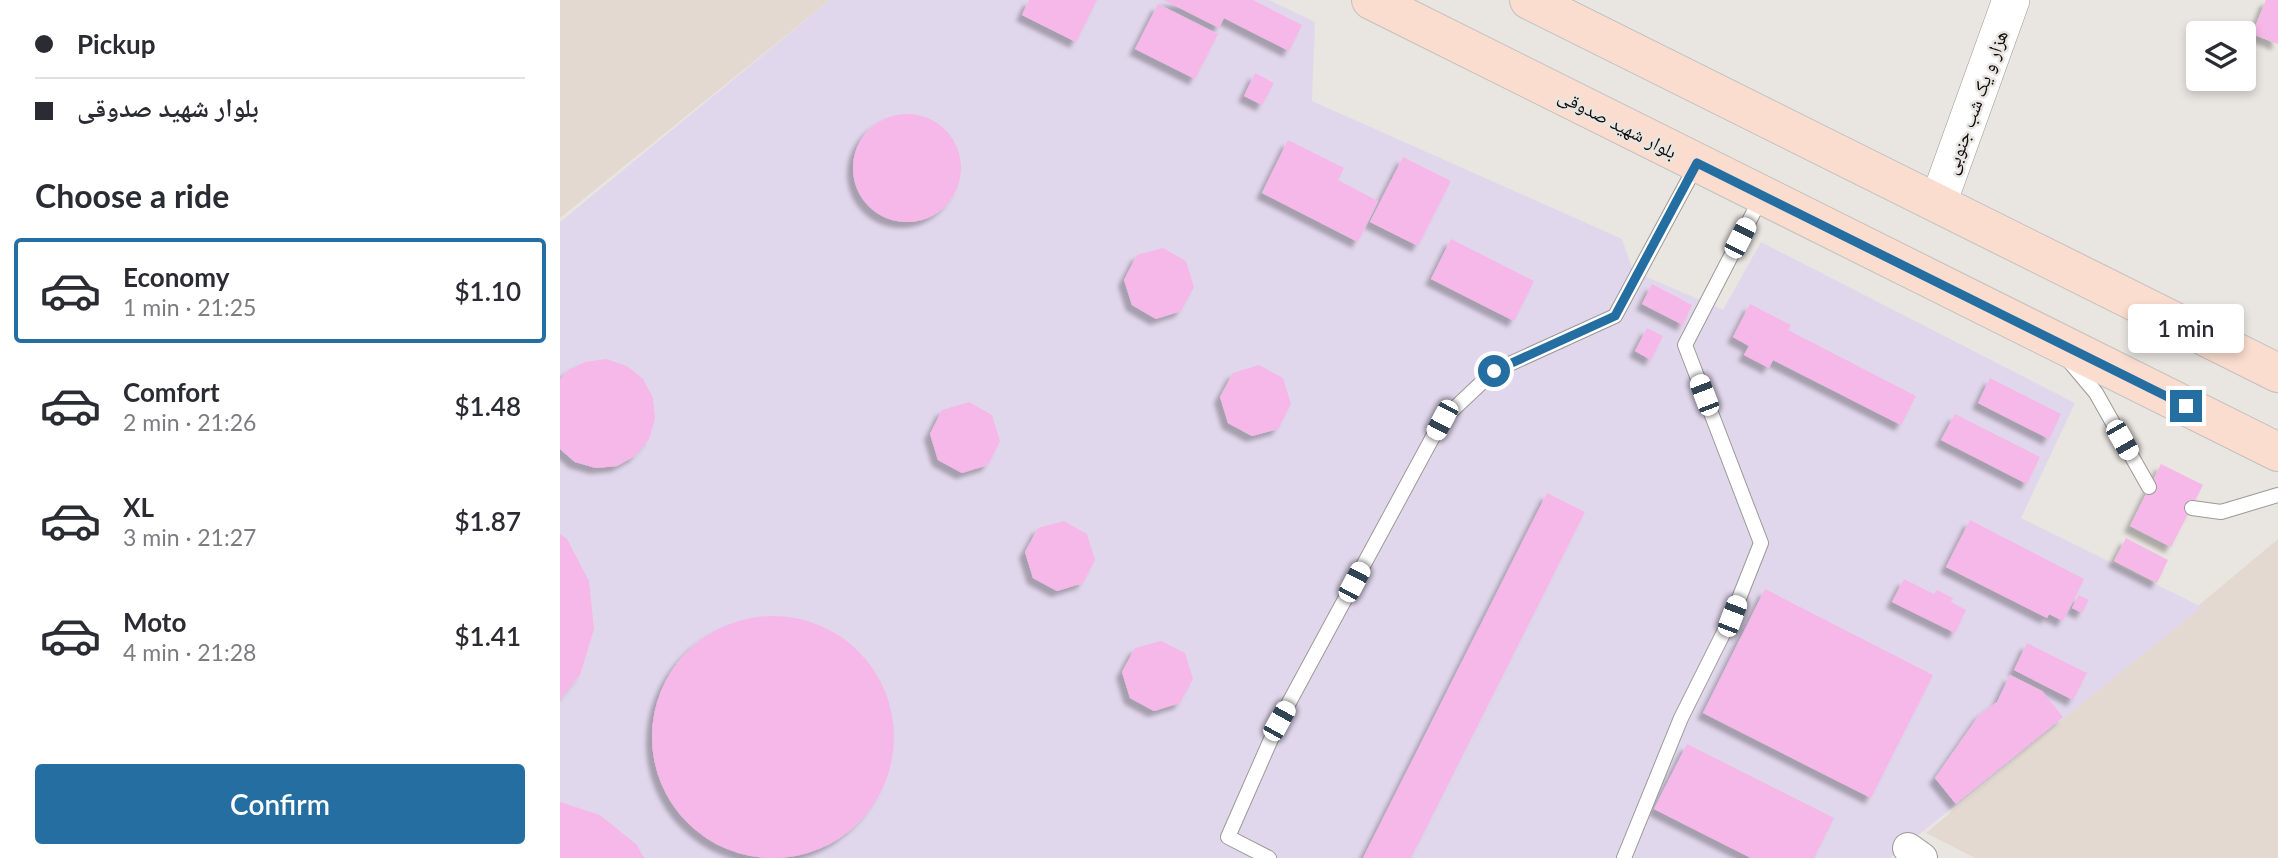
<!DOCTYPE html>
<html lang="en">
<head>
<meta charset="utf-8">
<style>
  body { margin:0; font-family:Lato,"Noto Naskh Arabic",sans-serif; background:#f7f7f7; color:#2b2b33; height:100vh; display:flex; flex-direction:column; font-size:26px; white-space:nowrap }
  * { box-sizing:border-box; margin:0 }
  p { font-size:23px; color:#7c7c81 }
  .icon { flex:none; width:38px; height:38px; fill:none; stroke:currentColor; stroke-width:2; stroke-linecap:round; stroke-linejoin:round }
  .map { position:relative; flex:1; overflow:hidden }
  .drawer { display:flex; flex-direction:column; background:#fff; width:560px }
  .drawer>* { flex:none }
  .banner { display:grid; align-content:center; height:154px; padding:0 35px; background:#fff }
  .tools { position:absolute; left:1626px; top:21px; display:grid; gap:14px }
  .tools a { display:grid; place-items:center; width:70px; height:70px; border-radius:7px; background:#fff; box-shadow:0 4px 10px #0003; font-size:35px }
  .end { position:absolute; width:32px; height:32px; margin:-16px; border:9px solid #246ea2; background:#fff; box-shadow:0 0 0 4px #fff }
  .from { border-radius:50% }
  .bubble { position:absolute; height:49px; border-radius:7px; background:#fff; box-shadow:0 4px 10px #0003; font-size:23px; font-weight:600; line-height:49px; text-align:center }
  .car { position:absolute; width:21px; height:42px; margin:-21px -10px; border-radius:9px; box-shadow:0 0 5px 2px #0007; background:linear-gradient(#fff 24%,#345 0 40%,#fff 0 76%,#345 0 86%,#fff 0) }
  .banner b { display:flex; align-items:center; gap:24px; height:66px; font-size:26px }
  .banner b+b { border-top:2px solid #e1e1e2 }
  .banner i { width:18px; height:18px; background:#2b2b33 }
  ul { padding:0; list-style:none }
  li { display:flex; align-items:center; gap:21px; height:105px; margin:0 14px 10px; padding:0 21px; border:4px solid transparent; border-radius:7px }
  li div { flex:1 }
  li b { display:block; font-size:26px }
  li em { font-style:normal; font-weight:600 }
  li.on { border-color:#246ea2 }
  li>.icon { width:63px; height:63px; stroke-width:1.5 }
  h2 { padding:0 35px; font-size:32px; line-height:84px }
  .cta { display:flex; gap:14px; margin-top:auto; padding:14px 35px }
  .cta a { flex:1; height:80px; border-radius:7px; background:#246ea2; color:#fff; font-size:28px; font-weight:600; line-height:80px; text-align:center }
  main { display:flex; flex:1; min-height:0 }
  .map>svg:first-child { display:block }
</style>
</head>
<body>
<main>
<section class="drawer">
<div class="banner">
<b><i class="from"></i>Pickup</b>
<b><i></i>بلوار شهید صدوقی</b>
</div>
<h2>Choose a ride</h2>
<ul>
<li class="on"><svg class="icon" aria-label="car" viewBox="0 0 24 24"><path d="M5 17H2v-5l4-1 3-4h7l3 4 3 1v5h-3M9 17h6M6 11h13"/><circle cx="7" cy="17" r="2"/><circle cx="17" cy="17" r="2"/></svg><div><b>Economy</b><p>1 min · 21:25</p></div><em>$1.10</em></li>
<li><svg class="icon" aria-label="car" viewBox="0 0 24 24"><path d="M5 17H2v-5l4-1 3-4h7l3 4 3 1v5h-3M9 17h6M6 11h13"/><circle cx="7" cy="17" r="2"/><circle cx="17" cy="17" r="2"/></svg><div><b>Comfort</b><p>2 min · 21:26</p></div><em>$1.48</em></li>
<li><svg class="icon" aria-label="car" viewBox="0 0 24 24"><path d="M5 17H2v-5l4-1 3-4h7l3 4 3 1v5h-3M9 17h6M6 11h13"/><circle cx="7" cy="17" r="2"/><circle cx="17" cy="17" r="2"/></svg><div><b>XL</b><p>3 min · 21:27</p></div><em>$1.87</em></li>
<li><svg class="icon" aria-label="car" viewBox="0 0 24 24"><path d="M5 17H2v-5l4-1 3-4h7l3 4 3 1v5h-3M9 17h6M6 11h13"/><circle cx="7" cy="17" r="2"/><circle cx="17" cy="17" r="2"/></svg><div><b>Moto</b><p>4 min · 21:28</p></div><em>$1.41</em></li>
</ul>
<div class="cta"><a>Confirm</a></div>
</section>
<div class="map">
<svg width="1718" height="858" viewBox="0 0 1718 858">
  <defs>
    <filter id="shadow"><feDropShadow dx="-6" dy="6" stdDeviation="2" flood-color="#0004"/></filter>
  </defs>
  <rect width="100%" height="100%" fill="#e9e5e1"/>
  <!-- built -->
  <path fill="#e3d9d0" d="M0 0H270L0 218Z
    M1718 539V858H1415L1366 833Z"/>
  <!-- industrial -->
  <path fill="#e1d7ec" d="M270 0H709L755 22 752 101 1062 239 1073 271 1163 310 1201 242 1515 403 1461 518 1642 607 1330 858H0V222Z"/>
  <!-- building -->
  <path fill="#f6b8e8" filter="url(#shadow)" d="M469 0H537L516 42 462 15Z
    M604 0H693L742 25 729 51 664 18 659 28Z
    M1706 0H1718V44L1692 34Z
    M598 4 658 34 635 79 575 49Z
    M695 73 714 83 702 105 684 96Z
    M293 168a54 54 0 1 1 108 0a54 54 0 1 1-108 0Z
    M728 140 784 168 778 180 818 201 798 242 702 193Z
    M843 157 891 181 858 246 810 222Z
    M891 239 974 281 954 321 871 279Z
    M603 248 626 261 634 287 621 311 596 319 572 305 564 280 577 255Z
    M1092 284 1132 305 1123 325 1082 304Z
    M1190 304 1231 325 1228 330 1356 396 1341 425 1213 360 1209 368 1184 355 1189 346 1173 337Z
    M1087 328 1103 336 1091 360 1075 351Z
    M46 359 67 366 83 379 93 398 95 419 89 439 75 456 57 466 36 468 15 462 0 449V380L7 371 25 362Z
    M699 365 723 378 731 404 718 429 692 436 668 423 660 397 673 373Z
    M1430 378 1501 414 1489 439 1418 403Z
    M409 402 432 415 440 441 428 465 402 473 378 460 370 434 382 410Z
    M1395 414 1480 457 1467 484 1381 440Z
    M1601 464 1643 485 1611 547 1570 526Z
    M987 493 1025 512 851 858H803Z
    M1410 520 1524 579 1503 621 1489 614 1487 618 1386 567Z
    M504 521 527 534 535 560 523 583 497 591 473 578 465 552 478 528Z
    M0 534 7 539 29 581 34 629 20 675 0 699Z
    M1566 538 1608 560 1597 583 1554 561Z
    M1344 579 1374 594 1377 590 1393 598 1391 602 1406 610 1395 633 1332 602Z
    M1205 589 1373 675 1311 798 1143 713Z
    M1519 595 1529 600 1522 613 1512 608Z
    M92 737a121 121 0 1 1 242 0a121 121 0 1 1-242 0Z
    M601 641 625 653 633 679 620 703 594 711 570 698 562 672 575 648Z
    M1467 643 1527 673 1513 700 1454 670Z
    M1450 675 1482 691 1503 717 1396 804 1375 778 1419 715 1437 702Z
    M1127 744 1274 818 1254 858H1191L1094 809Z
    M0 802 40 815 77 845 84 858H0Z"/>
  <g fill="none" stroke-linecap="round" stroke-linejoin="round">
    <defs>
      <path id="service" d="M1510 362 1536 393 1589 487
        M1632 508 1661 512 1718 495
        M709 858 668 837 719 721 882 420 934 371 1055 316 1137 164
        M1064 858 1121 718 1172 616 1201 543 1125 345 1202 196"/>
      <path id="minor" d="M1348 848 1362 858"/>
      <path id="tertiary" d="M1378 203 1451 0"/>
      <path id="primary" d="M811 0 1718 452
        M969 0 1718 373"/>
    </defs>
    <!-- service casing -->
    <use href="#service" stroke="#9d9996" stroke-width="16"/>
    <!-- minor casing -->
    <use href="#minor" stroke="#9d9996" stroke-width="32"/>
    <!-- tertiary casing -->
    <use href="#tertiary" stroke="#9d9996" stroke-width="38"/>
    <!-- primary casing -->
    <use href="#primary" stroke="#c1c0c0" stroke-width="40"/>
    <!-- service -->
    <use href="#service" stroke="#fff" stroke-width="14"/>
    <!-- minor -->
    <use href="#minor" stroke="#fff" stroke-width="30"/>
    <!-- tertiary -->
    <use href="#tertiary" stroke="#fff" stroke-width="37"/>
    <!-- primary -->
    <use href="#primary" stroke="#faddce" stroke-width="38"/>
  </g>
  <g fill="none" stroke-linecap="round" stroke-linejoin="round">
    <!-- route -->
    <path stroke="#246ea2" stroke-width="9" d="M934 371 1055 316 1137 163 1626 406"/>
  </g>
  <g text-anchor="middle" dominant-baseline="central" stroke-width="5" stroke-linejoin="round" paint-order="stroke">
    <!-- street labels -->
    <g font-size="19" fill="#0f0e0d" stroke="#e9e5e1">
      <text transform="translate(1415 102) rotate(-70)">هزار و یک شب جنوبی</text>
      <text transform="translate(1058 123) rotate(27)">بلوار شهید صدوقی</text>
    </g>
  </g>
</svg>
<div class="tools">
<a><svg class="icon" aria-label="layers" viewBox="0 0 24 24"><path d="M12 4l9 5-9 5-9-5zM3 14l9 5 9-5"/></svg></a>
</div>
<i class="end from" style="left:934px;top:371px"></i>
<i class="end" style="left:1626px;top:406px"></i>
<div class="bubble" style="left:1568px;top:304px;width:116px">1 min</div>
<i class="car" style="left:1180px;top:238px;rotate:27deg"></i>
<i class="car" style="left:1144px;top:395px;rotate:339deg"></i>
<i class="car" style="left:882px;top:420px;rotate:208deg"></i>
<i class="car" style="left:1562px;top:440px;rotate:150deg"></i>
<i class="car" style="left:794px;top:582px;rotate:28deg"></i>
<i class="car" style="left:1172px;top:616px;rotate:21deg"></i>
<i class="car" style="left:719px;top:721px;rotate:29deg"></i>
</div>
</main>
</body>
</html>
